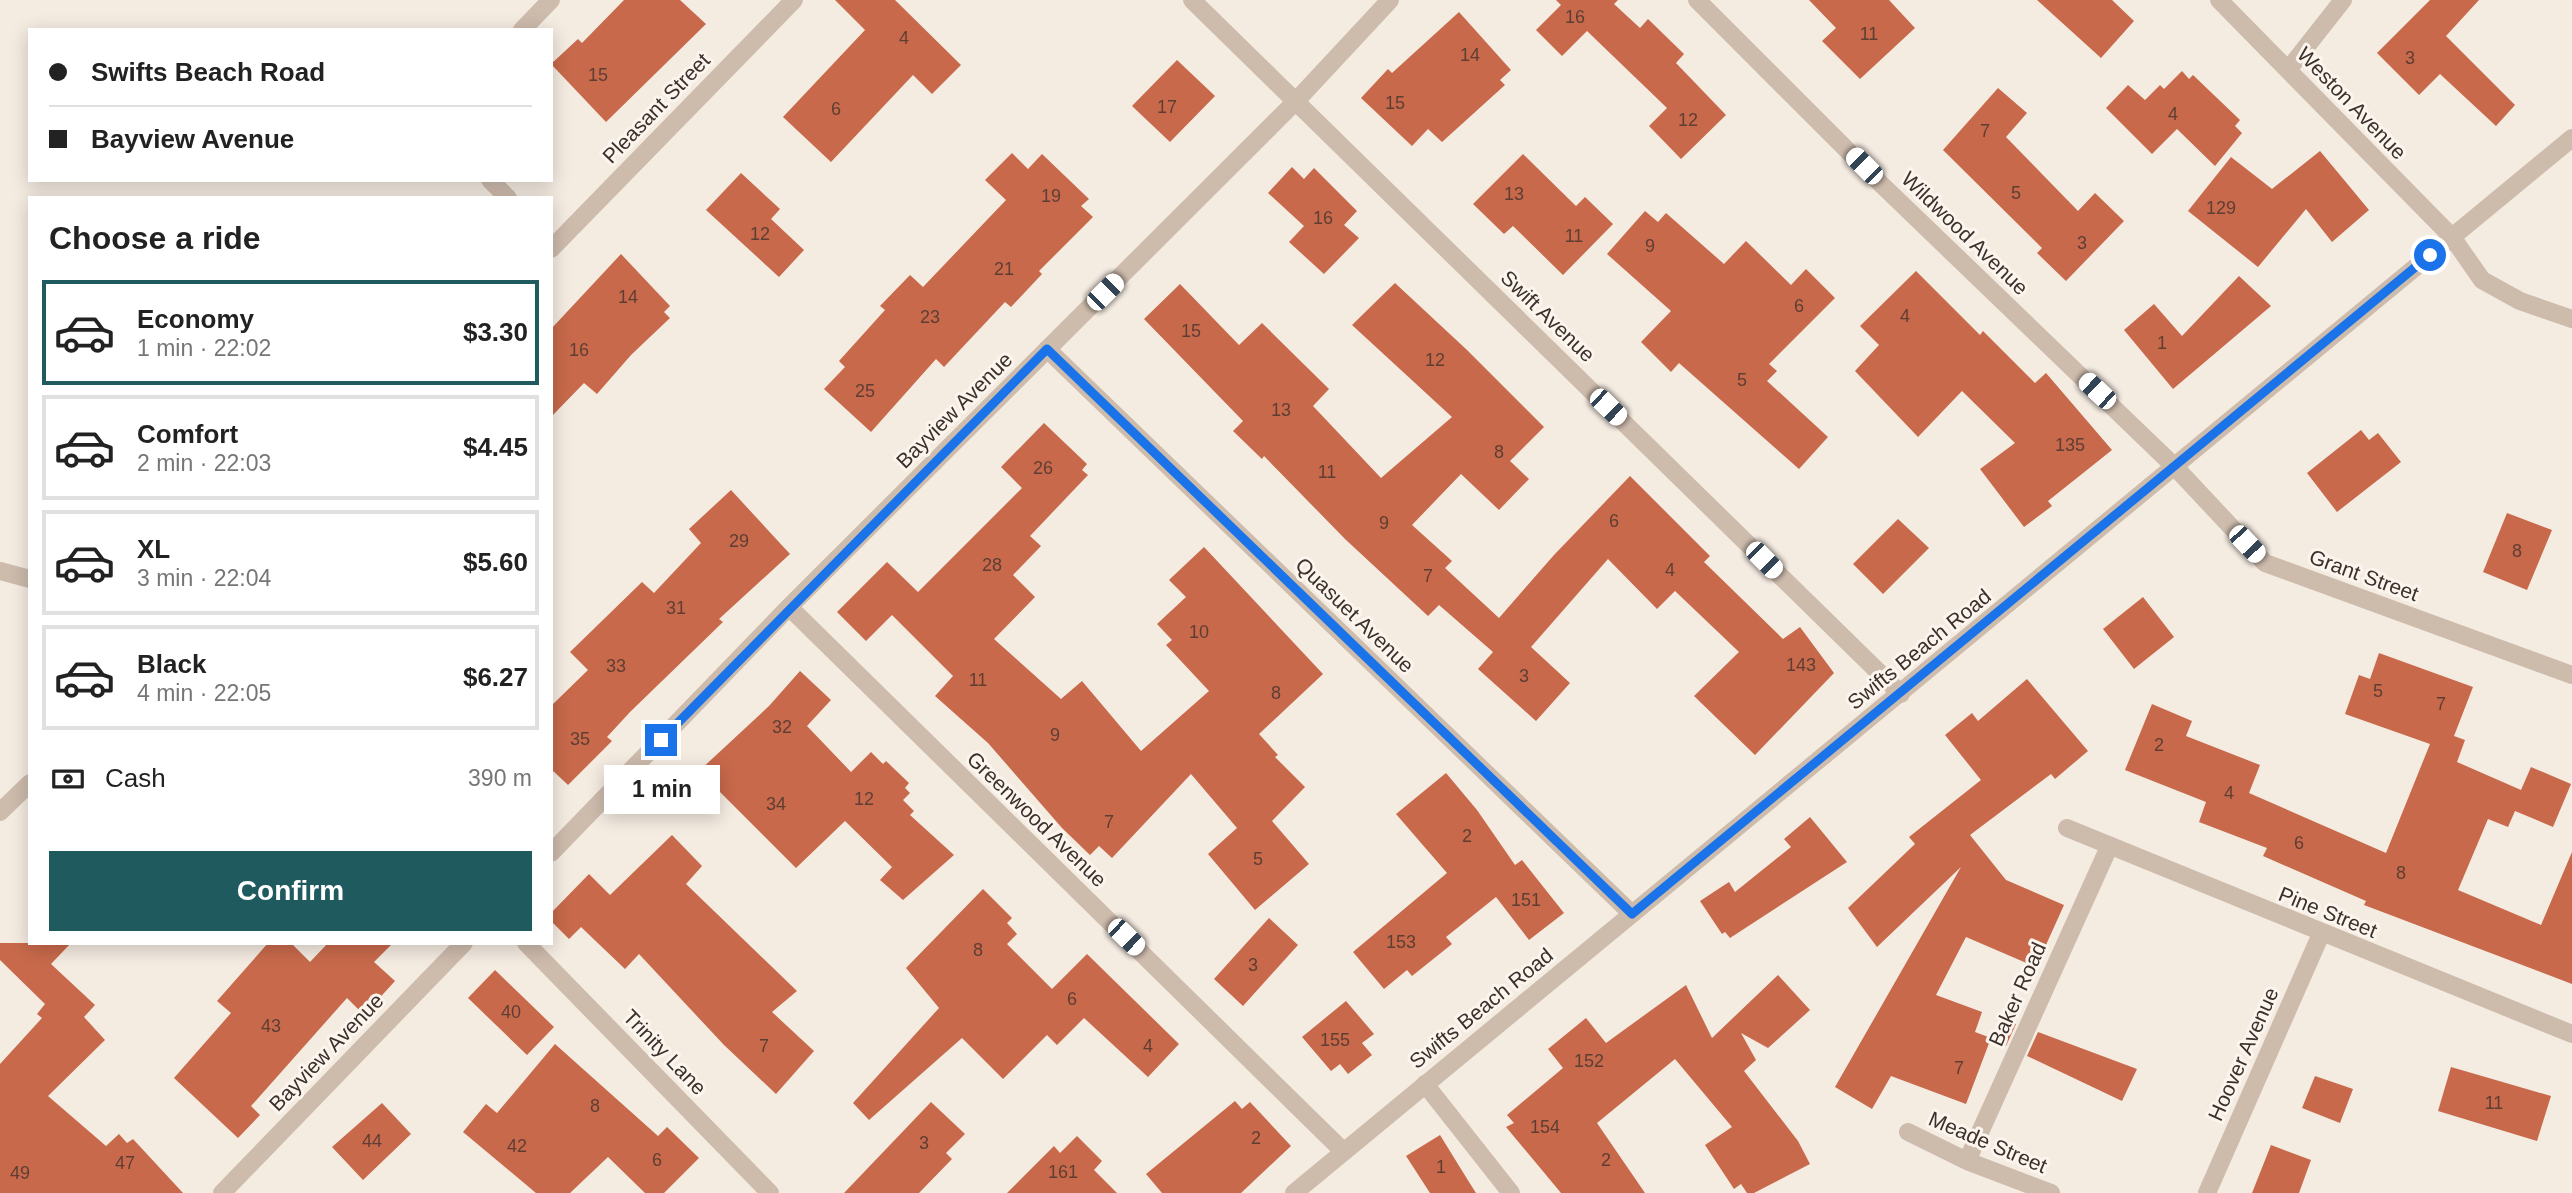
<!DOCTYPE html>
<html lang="en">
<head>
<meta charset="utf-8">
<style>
  body { margin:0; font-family:Helvetica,sans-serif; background:#f2f2f2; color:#222; height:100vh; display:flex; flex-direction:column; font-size:26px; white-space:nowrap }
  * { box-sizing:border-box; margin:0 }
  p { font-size:23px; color:#767676 }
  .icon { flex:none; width:38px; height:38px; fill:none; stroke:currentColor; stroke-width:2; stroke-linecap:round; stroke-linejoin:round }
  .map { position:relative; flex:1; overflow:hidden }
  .panel { position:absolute; left:28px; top:196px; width:525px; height:749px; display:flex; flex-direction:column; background:#fff; border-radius:0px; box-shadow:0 4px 18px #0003 }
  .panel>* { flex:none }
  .top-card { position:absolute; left:28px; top:28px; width:525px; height:154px; border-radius:0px; box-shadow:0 4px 18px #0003; display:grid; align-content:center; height:154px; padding:0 21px; background:#fff }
  .end { position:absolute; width:32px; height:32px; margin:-16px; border:9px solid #1a73e8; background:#fff; box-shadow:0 0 0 4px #fff }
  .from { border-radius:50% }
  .bubble { position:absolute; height:49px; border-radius:0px; background:#fff; box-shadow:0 4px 18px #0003; font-size:23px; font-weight:600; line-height:49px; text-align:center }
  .car { position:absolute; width:21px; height:42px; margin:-21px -10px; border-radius:9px; box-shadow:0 0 5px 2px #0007; background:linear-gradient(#fff 24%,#345 0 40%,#fff 0 76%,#345 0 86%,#fff 0) }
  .top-card b { display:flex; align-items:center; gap:24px; height:66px; font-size:26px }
  .top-card b+b { border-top:2px solid #e0e0e0 }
  .top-card i { width:18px; height:18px; background:#222 }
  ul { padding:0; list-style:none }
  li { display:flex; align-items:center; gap:21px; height:105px; margin:0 14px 10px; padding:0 7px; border:4px solid #e0e0e0; border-radius:0px }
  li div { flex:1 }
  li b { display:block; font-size:26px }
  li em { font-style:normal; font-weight:600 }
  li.selected { border-color:#1f5a5e }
  li>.icon { width:63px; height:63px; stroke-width:1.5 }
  h2 { padding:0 21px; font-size:32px; line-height:84px }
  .pay { display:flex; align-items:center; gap:18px; height:77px; padding:0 21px; font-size:26px }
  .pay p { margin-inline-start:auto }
  .primary-button { display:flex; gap:14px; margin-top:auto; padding:14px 21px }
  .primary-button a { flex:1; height:80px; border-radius:0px; background:#1f5a5e; color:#fff; font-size:28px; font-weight:600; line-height:80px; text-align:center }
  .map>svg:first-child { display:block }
</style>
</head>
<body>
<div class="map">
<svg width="2572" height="1193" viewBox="0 0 2572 1193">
  <rect width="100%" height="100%" fill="#f4ebe1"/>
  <!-- building -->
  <path fill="#c8694b" d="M624 0H680L706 24 606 122 551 64 578 39 582 43Z
    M835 0H895L961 65 932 94 913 75 831 162 783 117 865 30Z
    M1556 0H1618L1614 4 1640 28 1648 19 1684 54 1676 63 1726 115 1681 159 1649 126 1667 108 1587 31 1562 56 1536 30 1561 5Z
    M1809 0H1889L1915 28 1860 79 1822 41 1836 28Z
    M2037 0H2112L2134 21 2101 58Z
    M2430 0H2479L2446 36 2515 105 2496 126 2440 74 2419 95 2377 53Z
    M1459 12 1511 70 1500 80 1505 85 1442 142 1428 129 1412 146 1361 98 1388 69 1392 73Z
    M1177 60 1215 96 1170 142 1132 106Z
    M2182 71 2189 79 2193 75 2240 120 2235 126 2242 133 2215 166 2177 129 2152 154 2106 108 2128 85 2145 100 2160 85 2164 89Z
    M1998 88 2027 113 2006 137 2078 211 2095 193 2124 221 2066 281 2037 253 2042 248 1943 150Z
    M2320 151 2369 210 2332 242 2306 209 2258 267 2188 211 2231 157 2272 189Z
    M1012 153 1028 169 1042 154 1089 199 1081 206 1093 217 1039 271 1042 274 1011 307 1005 302 944 367 936 359 871 432 824 389 845 367 839 361 885 310 880 306 910 275 923 287 1006 200 985 180Z
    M1523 154 1576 206 1585 197 1613 224 1563 275 1513 226 1504 234 1473 204Z
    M1292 167 1304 179 1314 168 1357 211 1344 225 1359 238 1324 274 1289 242 1304 226 1268 193Z
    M741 173 780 209 771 219 804 250 779 277 706 210Z
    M1645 211 1658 222 1666 213 1724 264 1746 241 1791 285 1806 269 1835 298 1769 364 1777 371 1767 381 1828 437 1799 469 1679 363 1671 372 1641 342 1671 311 1607 254Z
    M621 254 670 306 664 312 670 318 631 355 597 394 584 383 551 417V329Z
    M1916 271 1980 335 1983 331 2035 383 2046 373 2112 450 2048 501 2052 506 2024 527 1980 469 2015 443 1962 391 1918 437 1855 371 1879 345 1860 326Z
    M2239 276 2271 306 2173 389 2124 330 2154 304 2182 336Z
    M1395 283 1467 350 1544 427 1510 461 1529 479 1499 510 1461 474 1412 525 1452 561 1445 568 1499 618 1554 555 1630 476 1710 556 1704 562 1783 639 1800 627 1834 673 1755 755 1694 696 1739 652 1675 591 1657 609 1608 559 1531 647 1570 683 1536 721 1478 669 1493 652 1439 605 1428 616 1345 539 1264 456 1262 459 1233 431 1243 421 1144 319 1180 284 1239 345 1262 323 1329 389 1313 406 1381 478 1452 417 1352 325Z
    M1044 423 1087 464 1082 470 1088 475 1030 536 1041 546 1013 575 1035 597 994 639 1061 699 1082 681 1141 751 1209 691 1166 645 1172 640 1157 624 1186 597 1169 580 1204 547 1323 674 1259 734 1278 755 1275 757 1305 787 1272 821 1309 864 1255 910 1208 854 1237 828 1191 774 1112 858 1099 846 1090 855 1062 828 988 743 935 696 953 676 892 615 866 641 837 612 887 562 918 592 1022 488 1001 467Z
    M2361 430 2369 440 2378 433 2401 462 2337 512 2307 473Z
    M731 490 790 554 719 619 723 622 630 712 607 737 612 741 568 785 551 769V706L588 670 570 652 642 582 654 593 701 543 689 529Z
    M2507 513 2552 530 2527 590 2483 572Z
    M1898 519 1929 548 1883 594 1853 564Z
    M2143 597 2174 637 2134 669 2103 629Z
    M2379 653 2473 687 2454 736 2465 740 2457 762 2521 790 2531 767 2571 784 2553 827 2515 811 2508 827 2488 819 2458 890 2541 925 2572 852V984L2364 905 2366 901 2263 856 2267 848 2199 822 2206 802 2125 770 2152 704 2192 721 2186 736 2260 765 2249 793 2386 853 2430 744 2345 714 2359 675 2370 679Z
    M800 671 831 700 807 726 851 772 871 752 883 764 886 761 909 783 905 788 910 793 903 800 914 811 910 815 954 855 903 900 880 880 892 867 845 821 796 868 699 771 769 706Z
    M2027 679 2088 751 2055 779 2051 774 1970 835 2006 880 2064 905 2036 967 1966 937 1936 995 1982 1012 1975 1032 1991 1038 1966 1104 1891 1076 1872 1109 1835 1087 1961 867 1877 947 1848 908 1915 844 1909 837 1981 780 1945 735 1972 713 1978 721Z
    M1446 773 1477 810 1515 865 1522 860 1564 913 1529 940 1496 897 1446 937 1452 944 1412 976 1407 970 1384 989 1353 952 1447 873 1396 814Z
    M1810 817 1847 862 1730 938 1725 932 1722 934 1700 901 1729 882 1735 892 1791 847 1784 839Z
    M672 835 702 866 686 884 797 991 772 1012 814 1051 776 1094 724 1045 639 954 625 969 581 927 569 939 551 921V913L589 874 610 895Z
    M983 889 1012 918 1007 923 1017 934 1007 944 1052 989 1087 954 1179 1044 1148 1077 1084 1018 1057 1045 1047 1035 1003 1079 962 1038 869 1120 853 1103 939 1008 906 968Z
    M1269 918 1298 945 1243 1006 1214 979Z
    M0 943H71L51 964 95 1005 84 1017 105 1040 48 1096 106 1146 119 1134 127 1143 133 1139 183 1193H0V1064L42 1018 37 1014 45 1004 0 960Z
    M268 943H291L310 962 328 943H393L374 962 395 981 364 1015 347 998 251 1106 260 1115 238 1138 174 1078 231 1013 217 1001Z
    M495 970 554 1027 527 1055 468 998Z
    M1778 975 1810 1010 1768 1048 1741 1033 1756 1060 1744 1071 1798 1141 1810 1164 1754 1193H1747L1741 1184 1734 1189 1705 1145 1732 1127 1675 1059 1597 1123 1645 1193H1561L1506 1127 1514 1123 1507 1115 1563 1068 1548 1049 1586 1018 1606 1043 1686 985 1712 1038Z
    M1346 1001 1374 1034 1362 1043 1372 1055 1348 1074 1340 1064 1331 1071 1302 1037Z
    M2009 1022 2016 1024 2006 1046 2000 1043Z
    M2038 1032 2137 1069 2122 1101 2027 1056Z
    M555 1044 658 1136 667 1127 699 1158 664 1193H645L608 1157 570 1193H536L463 1132 486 1104 497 1113Z
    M2451 1067 2551 1096 2537 1141 2438 1111Z
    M2315 1076 2353 1089 2340 1123 2302 1108Z
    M1235 1101 1242 1109 1250 1102 1291 1146 1241 1193H1162L1146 1174Z
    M931 1102 965 1134 946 1153 952 1159 919 1193H844Z
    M382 1103 411 1134 363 1180 332 1147Z
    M1440 1135 1469 1182 1476 1193H1430L1406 1156Z
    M1077 1136 1102 1161 1094 1170 1117 1193H1007L1054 1146 1060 1153Z
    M2271 1145 2311 1160 2299 1193H2252Z"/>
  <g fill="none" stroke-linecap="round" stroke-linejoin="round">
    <!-- minor -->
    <path stroke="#cdbbac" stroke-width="18" d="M1192 0 1901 694
      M1697 0 1882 185 2175 467 2265 563 2572 675
      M2219 0 2452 237 2482 280 2520 301 2572 319
      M522 30 551 0
      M2288 70 2343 0
      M490 180 508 198
      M551 249 794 0
      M1047 349 1632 914
      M0 571 30 579
      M789 607 1343 1151
      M0 812 30 783
      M2067 828 2572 1034
      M551 853 789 607 1296 101 1390 0
      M526 943 770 1193
      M1425 1084 1511 1193
      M1908 1132 1967 1161 2051 1193
      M1967 1161 2109 847
      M222 1193 464 943
      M2207 1193 2321 934"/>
    <!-- tertiary -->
    <path stroke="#cdbbac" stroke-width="18" d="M1294 1193 2572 138"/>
  </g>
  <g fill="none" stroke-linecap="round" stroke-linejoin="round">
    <!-- route -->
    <path stroke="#1a73e8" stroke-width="9" d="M661 740 1047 349 1632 914 2430 255"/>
  </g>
  <g text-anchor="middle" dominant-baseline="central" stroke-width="6" stroke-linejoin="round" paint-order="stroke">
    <!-- number labels -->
    <g font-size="18" fill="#5e3e33">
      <text x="1575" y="17">16</text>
      <text x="1869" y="34">11</text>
      <text x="904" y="38">4</text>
      <text x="1470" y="55">14</text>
      <text x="2410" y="58">3</text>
      <text x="598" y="75">15</text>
      <text x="1395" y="103">15</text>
      <text x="1167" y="107">17</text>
      <text x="836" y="109">6</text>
      <text x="2173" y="114">4</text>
      <text x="1688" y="120">12</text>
      <text x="1985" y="131">7</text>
      <text x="2016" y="193">5</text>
      <text x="1514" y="194">13</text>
      <text x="1051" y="196">19</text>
      <text x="2221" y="208">129</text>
      <text x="1323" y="218">16</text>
      <text x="760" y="234">12</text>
      <text x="1574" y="236">11</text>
      <text x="2082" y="243">3</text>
      <text x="1650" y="246">9</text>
      <text x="1004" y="269">21</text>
      <text x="628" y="297">14</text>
      <text x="1799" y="306">6</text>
      <text x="1905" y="316">4</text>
      <text x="930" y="317">23</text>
      <text x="1191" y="331">15</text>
      <text x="2162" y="343">1</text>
      <text x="579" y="350">16</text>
      <text x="1435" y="360">12</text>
      <text x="1742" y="380">5</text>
      <text x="865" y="391">25</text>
      <text x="1281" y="410">13</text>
      <text x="2070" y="445">135</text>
      <text x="1499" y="452">8</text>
      <text x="1043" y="468">26</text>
      <text x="1327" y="472">11</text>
      <text x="1614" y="521">6</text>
      <text x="1384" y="523">9</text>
      <text x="739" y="541">29</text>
      <text x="2517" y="551">8</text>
      <text x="992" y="565">28</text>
      <text x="1670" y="570">4</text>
      <text x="1428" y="576">7</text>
      <text x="676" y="608">31</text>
      <text x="1199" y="632">10</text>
      <text x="1801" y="665">143</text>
      <text x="616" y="666">33</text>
      <text x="1524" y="676">3</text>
      <text x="978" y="680">11</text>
      <text x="2378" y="691">5</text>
      <text x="1276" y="693">8</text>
      <text x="2441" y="704">7</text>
      <text x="782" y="727">32</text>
      <text x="1055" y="735">9</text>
      <text x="580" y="739">35</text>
      <text x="2159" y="745">2</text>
      <text x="2229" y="793">4</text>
      <text x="864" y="799">12</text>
      <text x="776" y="804">34</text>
      <text x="1109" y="822">7</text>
      <text x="1467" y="836">2</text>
      <text x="2299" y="843">6</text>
      <text x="1258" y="859">5</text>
      <text x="2401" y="873">8</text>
      <text x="1526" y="900">151</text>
      <text x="1401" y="942">153</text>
      <text x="978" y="950">8</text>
      <text x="1253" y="965">3</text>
      <text x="1072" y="999">6</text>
      <text x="511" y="1012">40</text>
      <text x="271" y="1026">43</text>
      <text x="1335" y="1040">155</text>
      <text x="764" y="1046">7</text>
      <text x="1148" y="1046">4</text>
      <text x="1589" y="1061">152</text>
      <text x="1959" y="1068">7</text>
      <text x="2494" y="1103">11</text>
      <text x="595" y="1106">8</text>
      <text x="1545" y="1127">154</text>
      <text x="1256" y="1138">2</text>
      <text x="372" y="1141">44</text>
      <text x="924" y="1143">3</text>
      <text x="517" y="1146">42</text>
      <text x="657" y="1160">6</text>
      <text x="1606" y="1160">2</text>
      <text x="125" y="1163">47</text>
      <text x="1441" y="1167">1</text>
      <text x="1063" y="1172">161</text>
      <text x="20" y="1173">49</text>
    </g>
    <!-- street labels -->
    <g font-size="21" fill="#3b302b" stroke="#fbf5ee">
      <text transform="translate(2352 103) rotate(46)">Weston Avenue</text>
      <text transform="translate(656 108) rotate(-46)">Pleasant Street</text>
      <text transform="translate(1965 233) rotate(44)">Wildwood Avenue</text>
      <text transform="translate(1548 316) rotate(44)">Swift Avenue</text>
      <text transform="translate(954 410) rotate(-45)">Bayview Avenue</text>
      <text transform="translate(2364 575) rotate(20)">Grant Street</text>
      <text transform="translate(1355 615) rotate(44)">Quasuet Avenue</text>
      <text transform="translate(1919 649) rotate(-39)">Swifts Beach Road</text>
      <text transform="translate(1037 819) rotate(44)">Greenwood Avenue</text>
      <text transform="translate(2328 912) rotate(22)">Pine Street</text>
      <text transform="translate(2017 994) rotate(-66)">Baker Road</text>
      <text transform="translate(1481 1008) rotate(-39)">Swifts Beach Road</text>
      <text transform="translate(326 1052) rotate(-46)">Bayview Avenue</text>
      <text transform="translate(665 1052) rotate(46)">Trinity Lane</text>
      <text transform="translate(2243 1054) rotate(-66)">Hoover Avenue</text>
      <text transform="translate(1988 1142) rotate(23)">Meade Street</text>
    </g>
  </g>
</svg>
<i class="end from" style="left:2430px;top:255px"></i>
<i class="end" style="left:661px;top:740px"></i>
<div class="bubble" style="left:604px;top:765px;width:116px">1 min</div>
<i class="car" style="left:1864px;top:166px;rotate:315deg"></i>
<i class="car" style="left:1105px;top:292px;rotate:45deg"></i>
<i class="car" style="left:2097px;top:391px;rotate:313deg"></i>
<i class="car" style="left:1608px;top:407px;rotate:134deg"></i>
<i class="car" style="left:2247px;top:544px;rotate:137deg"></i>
<i class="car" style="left:1764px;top:560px;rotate:135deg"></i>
<i class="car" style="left:1126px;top:937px;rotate:134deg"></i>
<div class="top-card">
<b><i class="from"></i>Swifts Beach Road</b>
<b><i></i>Bayview Avenue</b>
</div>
<section class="panel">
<h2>Choose a ride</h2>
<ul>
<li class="selected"><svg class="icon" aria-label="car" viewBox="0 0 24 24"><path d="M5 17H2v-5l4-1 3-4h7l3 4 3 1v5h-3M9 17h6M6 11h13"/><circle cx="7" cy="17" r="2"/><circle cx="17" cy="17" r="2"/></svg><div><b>Economy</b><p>1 min · 22:02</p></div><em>$3.30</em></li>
<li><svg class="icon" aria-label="car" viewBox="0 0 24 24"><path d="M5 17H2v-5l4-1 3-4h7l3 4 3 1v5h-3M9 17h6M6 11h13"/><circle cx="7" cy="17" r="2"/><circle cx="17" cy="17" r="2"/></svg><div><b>Comfort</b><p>2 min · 22:03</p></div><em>$4.45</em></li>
<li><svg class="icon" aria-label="car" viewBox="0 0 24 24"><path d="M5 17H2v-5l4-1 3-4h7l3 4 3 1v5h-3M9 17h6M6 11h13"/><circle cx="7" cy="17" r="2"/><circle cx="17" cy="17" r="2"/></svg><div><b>XL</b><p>3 min · 22:04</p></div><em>$5.60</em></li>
<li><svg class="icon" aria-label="car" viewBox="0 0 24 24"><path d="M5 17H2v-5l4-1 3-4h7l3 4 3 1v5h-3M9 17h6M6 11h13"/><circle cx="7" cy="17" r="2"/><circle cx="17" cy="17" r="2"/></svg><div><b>Black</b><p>4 min · 22:05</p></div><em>$6.27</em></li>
</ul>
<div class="pay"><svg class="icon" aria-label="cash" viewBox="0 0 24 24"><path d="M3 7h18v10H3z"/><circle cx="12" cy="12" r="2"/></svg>Cash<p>390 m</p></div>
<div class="primary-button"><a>Confirm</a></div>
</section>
</div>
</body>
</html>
